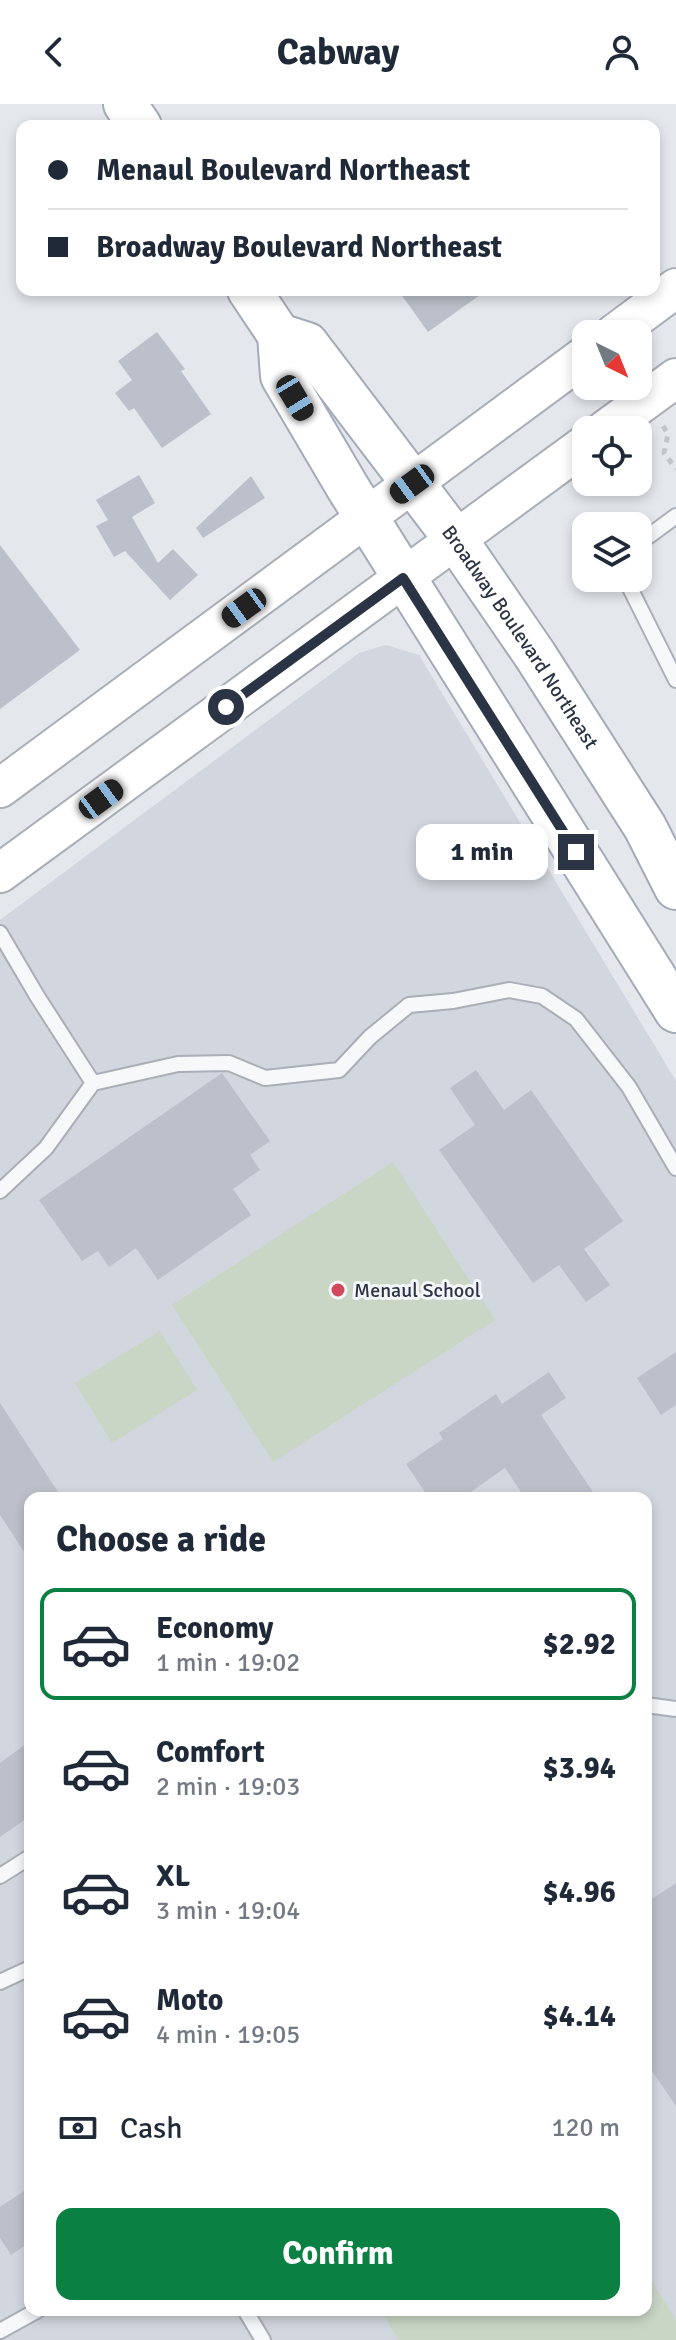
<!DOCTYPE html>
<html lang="en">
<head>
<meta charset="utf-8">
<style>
  body { margin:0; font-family:Signika,sans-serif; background:#f2f2f3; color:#1f2937; height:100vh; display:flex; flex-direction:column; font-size:30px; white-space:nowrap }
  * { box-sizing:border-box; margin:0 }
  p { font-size:26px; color:#747a83 }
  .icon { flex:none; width:44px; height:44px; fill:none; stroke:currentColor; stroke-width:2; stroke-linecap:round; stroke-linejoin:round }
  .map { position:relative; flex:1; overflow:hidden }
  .drawer { position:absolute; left:24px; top:1388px; width:628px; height:824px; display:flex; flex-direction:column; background:#fff; border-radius:16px; box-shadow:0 4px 12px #0003 }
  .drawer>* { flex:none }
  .hud { position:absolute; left:16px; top:16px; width:644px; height:176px; border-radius:16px; box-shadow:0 4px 12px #0003; display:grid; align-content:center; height:176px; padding:0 32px; background:#fff }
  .needle { width:52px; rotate:137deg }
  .buttons { position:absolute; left:572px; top:216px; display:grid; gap:16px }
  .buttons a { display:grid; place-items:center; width:80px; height:80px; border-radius:16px; background:#fff; box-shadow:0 4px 12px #0003; font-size:40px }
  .end { position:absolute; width:36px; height:36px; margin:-18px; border:10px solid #2b3445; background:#fff; box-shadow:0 0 0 4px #fff }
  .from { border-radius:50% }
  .bubble { position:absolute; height:56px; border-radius:16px; background:#fff; box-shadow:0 4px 12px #0003; font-size:26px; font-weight:700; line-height:56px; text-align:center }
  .car { position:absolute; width:24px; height:48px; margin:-24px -12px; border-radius:10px; box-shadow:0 0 6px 2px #0007; background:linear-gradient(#222 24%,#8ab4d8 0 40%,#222 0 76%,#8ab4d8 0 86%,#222 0) }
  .hud b { display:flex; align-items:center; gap:28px; height:76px; font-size:30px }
  .hud b+b { border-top:2px solid #e0e1e3 }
  .hud i { width:20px; height:20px; background:#1f2937 }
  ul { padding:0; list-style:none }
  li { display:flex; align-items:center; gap:24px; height:112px; margin:0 16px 12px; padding:0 16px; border:4px solid transparent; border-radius:16px }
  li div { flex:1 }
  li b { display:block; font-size:30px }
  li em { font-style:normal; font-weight:700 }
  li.current { border-color:#0b8043 }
  li>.icon { width:72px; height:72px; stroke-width:1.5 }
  h2 { padding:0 32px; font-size:36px; line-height:96px }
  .pay { display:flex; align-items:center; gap:20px; height:88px; padding:0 32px; font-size:30px }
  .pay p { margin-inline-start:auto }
  .cta { display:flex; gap:16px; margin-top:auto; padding:16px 32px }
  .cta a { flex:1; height:92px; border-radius:16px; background:#0b8043; color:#fff; font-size:32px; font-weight:700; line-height:92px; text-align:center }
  header { display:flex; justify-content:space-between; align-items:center; height:104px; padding:0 32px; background:#fff; font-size:36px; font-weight:700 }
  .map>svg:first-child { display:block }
</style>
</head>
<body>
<header><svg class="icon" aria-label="back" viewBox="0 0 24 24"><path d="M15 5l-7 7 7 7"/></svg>Cabway<svg class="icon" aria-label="person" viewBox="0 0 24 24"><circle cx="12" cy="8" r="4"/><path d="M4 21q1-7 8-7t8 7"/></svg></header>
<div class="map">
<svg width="676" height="2236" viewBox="0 0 676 2236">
  <rect width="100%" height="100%" fill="#e4e7ec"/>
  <!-- built -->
  <path fill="#d2d6de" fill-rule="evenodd" d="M386 541 419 551 676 977V2236H0V816L359 549ZM30 1394H646V2206H30Z"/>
  <!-- green -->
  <path fill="#c9d6c5" d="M393 1058 495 1216 273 1358 172 1201Z
    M160 1227 197 1286 112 1339 75 1279Z
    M646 2168 676 2216V2236H399L380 2206H646Z"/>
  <!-- building -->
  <path fill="#bbc0ca" d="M398 186H487L428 228Z
    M157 228 185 265 181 267 211 310 162 344 134 304 129 307 115 289 132 276 118 257Z
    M139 371 155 399 132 413 158 459 173 445 198 471 170 496 125 447 114 453 96 422 108 416 96 396Z
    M251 372 265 394 203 434 196 424Z
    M0 441 80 546 0 605Z
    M476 966 504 1006 531 986 623 1117 584 1145 610 1181 586 1198 559 1161 533 1179 439 1046 475 1021 450 984Z
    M222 969 270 1037 250 1051 260 1066 233 1085 251 1111 158 1176 136 1144 109 1163 98 1147 82 1157 39 1096Z
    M676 1248V1301L661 1311 637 1274Z
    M549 1268 566 1294 541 1311 597 1394H525L505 1364 462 1394H429L406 1360 443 1335 439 1329 496 1290 502 1300Z
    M0 1299 62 1394H30V1457L0 1411Z
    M30 1637V1712L0 1733V1659Z
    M676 1779V2002L646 1958V1799Z
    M30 2083V2138L11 2151 0 2134V2103Z"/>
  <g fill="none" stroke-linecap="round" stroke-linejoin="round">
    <defs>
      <path id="lane" d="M638 440 676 412
        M625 474 676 576
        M0 829 37 892 93 979 178 960 229 959 265 974 339 966 370 933 409 901 453 897 509 886 542 892 576 915 629 983 676 1064
        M0 1087 46 1044 93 979
        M646 1601 676 1605
        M0 1772 30 1753
        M0 1878 30 1864
        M245 2206 263 2236
        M0 2227 38 2206"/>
      <path id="secondary" d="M614 230 676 184
        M605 326 676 274
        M0 684 586 251
        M0 769 586 340"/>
      <g id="primary">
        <path d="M125 0 140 22"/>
        <path d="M249 186 279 231 282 272 348 384 676 907"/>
        <path id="s1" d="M279 231 307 240 456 436 535 551 645 723 676 784"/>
      </g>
    </defs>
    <!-- lane casing -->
    <use href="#lane" stroke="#a9aeb7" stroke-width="18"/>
    <!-- secondary casing -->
    <use href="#secondary" stroke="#a9aeb7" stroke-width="42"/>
    <!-- primary casing -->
    <use href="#primary" stroke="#a3abb8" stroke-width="46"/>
    <!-- path -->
    <path stroke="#c2c5cb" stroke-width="5" stroke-dasharray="6 6" stroke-linecap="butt" d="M663 322 668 330 664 349 676 365"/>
    <!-- lane -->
    <use href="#lane" stroke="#f7f8fa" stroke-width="14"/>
    <!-- secondary -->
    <use href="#secondary" stroke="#fff" stroke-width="38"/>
    <!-- primary -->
    <use href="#primary" stroke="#fff" stroke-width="42"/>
  </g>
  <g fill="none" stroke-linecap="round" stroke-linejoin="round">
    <!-- route -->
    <path stroke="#2b3445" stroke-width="10" d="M226 603 403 474 576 748"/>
  </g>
  <!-- markers -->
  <circle fill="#d1495b" stroke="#f4f6f9" stroke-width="3" cx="338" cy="1186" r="8"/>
  <g text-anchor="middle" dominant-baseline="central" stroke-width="6" stroke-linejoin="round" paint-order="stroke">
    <!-- street labels -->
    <g font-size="20" fill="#2b3445" stroke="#f4f6f9">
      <text stroke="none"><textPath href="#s1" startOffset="392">Broadway Boulevard Northeast</textPath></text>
    </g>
    <!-- poi labels -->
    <g font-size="20" fill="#2b3445" stroke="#f4f6f9" text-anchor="start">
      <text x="354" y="1186">Menaul School</text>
    </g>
  </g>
</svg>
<div class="buttons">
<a><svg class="needle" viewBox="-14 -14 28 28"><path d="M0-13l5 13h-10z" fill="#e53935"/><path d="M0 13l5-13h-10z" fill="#747a83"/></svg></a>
<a><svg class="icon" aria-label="locate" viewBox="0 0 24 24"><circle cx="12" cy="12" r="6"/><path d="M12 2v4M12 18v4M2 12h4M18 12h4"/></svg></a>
<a><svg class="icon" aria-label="layers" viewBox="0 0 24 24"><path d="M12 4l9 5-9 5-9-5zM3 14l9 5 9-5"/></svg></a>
</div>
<i class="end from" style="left:226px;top:603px"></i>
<i class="end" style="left:576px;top:748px"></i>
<div class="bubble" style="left:416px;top:720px;width:132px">1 min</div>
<i class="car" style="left:295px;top:294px;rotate:149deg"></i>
<i class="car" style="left:412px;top:380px;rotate:234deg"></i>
<i class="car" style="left:244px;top:504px;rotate:234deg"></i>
<i class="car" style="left:101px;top:695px;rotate:54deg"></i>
<div class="hud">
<b><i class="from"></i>Menaul Boulevard Northeast</b>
<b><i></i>Broadway Boulevard Northeast</b>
</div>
<section class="drawer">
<h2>Choose a ride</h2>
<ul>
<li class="current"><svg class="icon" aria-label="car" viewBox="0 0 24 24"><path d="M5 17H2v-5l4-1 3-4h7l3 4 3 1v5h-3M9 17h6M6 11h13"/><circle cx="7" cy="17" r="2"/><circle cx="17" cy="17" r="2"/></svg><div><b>Economy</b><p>1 min · 19:02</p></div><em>$2.92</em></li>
<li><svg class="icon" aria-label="car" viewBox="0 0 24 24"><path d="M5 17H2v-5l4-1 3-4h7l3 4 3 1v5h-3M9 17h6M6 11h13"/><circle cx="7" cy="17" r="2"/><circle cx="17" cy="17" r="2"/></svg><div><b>Comfort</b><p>2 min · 19:03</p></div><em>$3.94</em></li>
<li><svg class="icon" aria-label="car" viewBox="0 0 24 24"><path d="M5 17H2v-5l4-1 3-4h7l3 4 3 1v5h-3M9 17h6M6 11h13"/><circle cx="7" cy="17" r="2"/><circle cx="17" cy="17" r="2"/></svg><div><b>XL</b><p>3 min · 19:04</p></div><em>$4.96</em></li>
<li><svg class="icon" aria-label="car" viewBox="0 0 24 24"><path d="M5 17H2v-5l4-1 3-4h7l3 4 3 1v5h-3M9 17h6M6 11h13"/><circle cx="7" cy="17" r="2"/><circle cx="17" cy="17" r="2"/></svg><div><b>Moto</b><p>4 min · 19:05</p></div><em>$4.14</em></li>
</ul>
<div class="pay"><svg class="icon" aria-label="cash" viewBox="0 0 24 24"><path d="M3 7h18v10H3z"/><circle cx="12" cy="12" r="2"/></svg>Cash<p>120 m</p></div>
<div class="cta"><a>Confirm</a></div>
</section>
</div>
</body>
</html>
